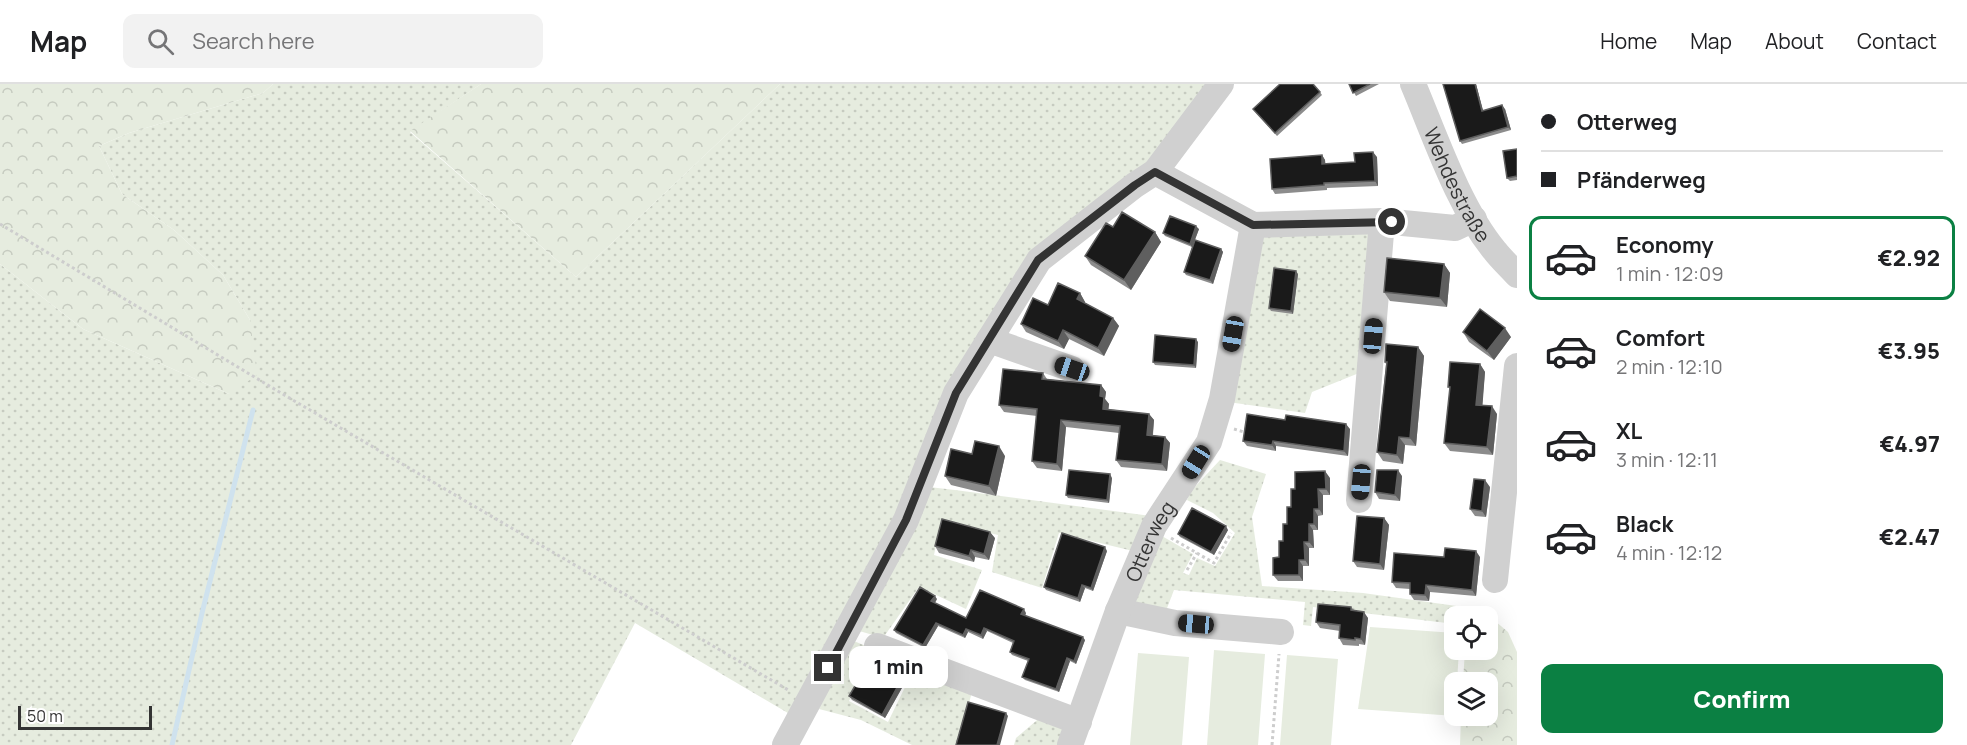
<!DOCTYPE html>
<html lang="en">
<head>
<meta charset="utf-8">
<style>
  body { margin:0; font-family:Manrope,sans-serif; background:#f2f2f2; color:#202124; height:100vh; display:flex; flex-direction:column; font-size:22px; white-space:nowrap }
  * { box-sizing:border-box; margin:0 }
  p { font-size:20px; color:#757577 }
  .icon { flex:none; width:33px; height:33px; fill:none; stroke:currentColor; stroke-width:2; stroke-linecap:round; stroke-linejoin:round }
  .map { position:relative; flex:1; overflow:hidden }
  .sheet { display:flex; flex-direction:column; background:#fff; width:450px }
  .sheet>* { flex:none }
  .top-card { display:grid; align-content:center; height:132px; padding:0 24px; background:#fff }
  .fabs { position:absolute; left:1444px; top:522px; display:grid; gap:12px }
  .fabs a { display:grid; place-items:center; width:54px; height:54px; border-radius:12px; background:#fff; box-shadow:0 6px 24px #0002; font-size:30px }
  .scale { position:absolute; left:18px; bottom:15px; width:134px; box-sizing:border-box; padding-left:6px; border:3px solid #333; border-top:0; font-size:16px; line-height:21px; white-space:nowrap; color:#333; -webkit-text-stroke:4px #fff; paint-order:stroke }
  .end { position:absolute; width:27px; height:27px; margin:-14px; border:8px solid #333; background:#fff; box-shadow:0 0 0 3px #fff }
  .from { border-radius:50% }
  .bubble { position:absolute; height:42px; border-radius:12px; background:#fff; box-shadow:0 6px 24px #0002; font-size:20px; font-weight:800; line-height:42px; text-align:center }
  .car { position:absolute; width:18px; height:36px; margin:-18px -9px; border-radius:8px; box-shadow:0 0 4px 2px #0007; background:linear-gradient(#222 24%,#8ab4d8 0 40%,#222 0 76%,#8ab4d8 0 86%,#222 0) }
  .top-card b { display:flex; align-items:center; gap:21px; height:57px; font-size:22px }
  .top-card b+b { border-top:2px solid #e0e0e0 }
  .top-card i { width:15px; height:15px; background:#202124 }
  ul { padding:0; list-style:none }
  li { display:flex; align-items:center; gap:18px; height:84px; margin:0 12px 9px; padding:0 12px; border:3px solid transparent; border-radius:12px }
  li div { flex:1 }
  li b { display:block; font-size:22px }
  li em { font-style:normal; font-weight:800 }
  li.current { border-color:#0b8043 }
  li>.icon { width:54px; height:54px; stroke-width:1.5 }
  .cta { display:flex; gap:12px; margin-top:auto; padding:12px 24px }
  .cta a { flex:1; height:69px; border-radius:12px; background:#0b8043; color:#fff; font-size:24px; font-weight:800; line-height:69px; text-align:center }
  header { display:flex; align-items:center; gap:36px; box-sizing:border-box; height:84px; padding:0 30px; background:#fff; border-bottom:2px solid #e0e0e0 }
  header strong { font-size:28px }
  nav { display:flex; gap:33px; margin-inline-start:auto; font-size:21px }
  .search { width:420px; height:54px; background:#f2f2f2; display:flex; align-items:center; gap:15px; box-sizing:border-box; padding:0 21px; border-radius:12px; color:#757577; font-size:22px }
  main { display:flex; flex:1; min-height:0 }
  .map>svg:first-child { display:block }
</style>
</head>
<body>
<header>
<strong>Map</strong>
<div class="search"><svg class="icon" aria-label="search" viewBox="0 0 24 24"><circle cx="10" cy="10" r="6"/><path d="M15 15l6 6"/></svg>Search here</div>
<nav><a>Home</a><a>Map</a><a>About</a><a>Contact</a></nav>
</header>
<main>
<div class="map">
<svg width="1517" height="661" viewBox="0 0 1517 661">
  <defs>
    <pattern id="grass-dots" width="8" height="8" patternUnits="userSpaceOnUse" patternTransform="scale(1.5)"><rect width="8" height="8" fill="#e6ecdf"/><path d="M2 2h.1M6 6h.1" fill="none" stroke="#c6cbc0" stroke-width="1.8" stroke-linecap="round"/></pattern>
    <pattern id="forest-crowns" width="20" height="18" patternUnits="userSpaceOnUse" patternTransform="scale(1.5)"><rect width="20" height="18" fill="#e6ecdf"/><path d="M2 6a3 3 0 1 1 6 0M12 15a3 3 0 1 1 6 0" fill="none" stroke="#c6cbc0"/></pattern>
  </defs>
  <rect width="100%" height="100%" fill="#fff"/>
  <!-- grass -->
  <path fill="url(#grass-dots)" d="M273 0H481L410 48 576 193 780 0H1214L1142 89 1031 174 901 436 793 632 635 539 571 661H0V180L83 245 229 310 250 236 223 191 174 146 122 110 99 62 129 49 263 9Z
    M1378 144 1364 287 1312 308 1305 329 1228 318 1259 146Z
    M1220 376 1266 390 1252 433 1262 502 1363 509 1471 524 1465 532H1455V540L1313 523 1311 542 1303 541 1305 518 1174 506 1164 532 1123 524 1155 448 1193 470 1183 489 1189 491 1197 474 1215 482 1235 449 1213 429 1187 416 1191 407Z
    M929 403 955 406 1151 432 1137 468 1059 449 1042 504 992 488 998 451 941 437 934 471 982 486 966 525 919 503 883 554 856 546Z
    M849 555 873 565 849 617 888 638 907 599 870 580 876 567 973 604 958 661H912L861 636 819 625Z
    M1043 631 1071 641 1063 661H1014L1016 654Z"/>
  <!-- forest -->
  <path fill="url(#forest-crowns)" d="M0 0H273L263 9 129 49 99 62 122 110 174 146 223 191 250 236 257 291 229 310 83 245 0 180Z
    M481 0H780L576 193 410 47Z
    M1488 531 1508 548 1517 568V661H1460L1461 632H1488V598H1463L1465 566H1488V532H1482Z"/>
  <!-- green -->
  <path fill="#e6ecdf" d="M1370 543 1455 549V566H1459L1457 598H1455V632L1358 625Z
    M1214 566 1265 570 1258 661H1207Z
    M1138 569 1189 573 1182 661H1130Z
    M1287 571 1338 575 1331 661H1280Z"/>
  <g fill="none" stroke-linecap="round" stroke-linejoin="round">
    <!-- stream -->
    <path stroke="#cfe2ee" stroke-width="5" d="M172 661 202 529 253 326"/>
    <!-- path -->
    <path stroke="#cdcdcd" stroke-width="3" stroke-dasharray="3 3" stroke-linecap="butt" d="M0 140 286 312 790 607
      M1234 345 1247 349
      M1171 454 1214 479 1231 449
      M1187 486 1197 469
      M1272 661 1279 570"/>
    <!-- minor -->
    <g stroke="#d0d0d0" stroke-width="26">
      <path id="s1" d="M1413 0C1435 52 1459 124 1495 167 1502 176 1510 183 1517 191"/>
      <path d="M1155 88 1253 141 1382 137 1455 144 1474 135"/>
      <path d="M989 256 1072 285"/>
      <path d="M1359 416 1382 137"/>
      <path d="M1495 496 1517 282"/>
      <path d="M1118 527 1175 539 1281 548"/>
      <path d="M877 562 1079 638"/>
      <path d="M785 661 906 436 956 309 1039 176 1135 101 1155 88 1221 0"/>
      <path id="s2" d="M1070 661 1118 527 1154 442 1209 358 1222 315 1253 141"/>
    </g>
  </g>
  <!-- wall -->
  <path fill="#8c8c8c" d="M1349 0H1379L1356 12Z
    M1443 0H1476L1483 27 1505 25 1511 46 1462 60 1460 57Z
    M1320 8 1322 11 1277 52 1253 25Z
    M1517 65V96L1510 97 1507 94Z
    M1322 71 1325 76V80L1355 78 1377 73 1378 102 1327 104V106L1275 110 1272 105Z
    M1113 143 1155 148 1161 158 1131 206 1091 181 1085 172Z
    M1199 145 1195 156 1221 165 1223 168 1213 200 1186 191 1184 188 1192 163 1165 152 1163 149Z
    M1444 180 1450 189 1447 223 1390 217 1384 208Z
    M1298 190 1293 230 1271 227 1269 224Z
    M1080 209 1085 218V219L1113 234 1119 242 1104 272 1069 255 1064 265 1026 248 1021 240 1048 221Z
    M1463 248 1511 253 1494 276 1469 258Z
    M1198 258 1196 284 1155 281 1153 278Z
    M1418 263 1424 272 1416 362 1405 361 1403 380 1383 377 1377 368 1386 280 1385 278Z
    M1480 280 1485 288 1482 321 1497 330 1493 371 1450 367 1444 359 1450 305 1448 303Z
    M1043 289 1047 295 1101 301 1106 308 1105 315 1109 320 1108 325 1149 330 1154 336 1153 351 1165 353 1170 359 1167 387 1121 383 1116 376 1119 349 1066 343 1062 387 1037 384 1032 377 1037 332 1004 328 999 321Z
    M1285 336 1350 345 1348 372 1276 362V367L1247 362 1243 357Z
    M972 370 1005 372 996 412 951 401 945 392Z
    M1402 392 1400 417 1379 415 1375 408Z
    M1112 394 1109 419 1068 414 1066 411Z
    M1330 394V411H1323V431L1318 432V446H1313L1314 464H1309V482H1303V497H1278L1273 491 1279 473 1291 423Z
    M1490 403 1486 433 1475 432 1470 425Z
    M1384 434 1389 441 1384 486 1357 483 1353 477Z
    M1228 446 1214 471 1180 453 1178 450Z
    M995 454 989 476 975 473 974 478 939 469 935 462Z
    M1107 467 1093 507 1085 504 1080 518 1046 506 1044 503Z
    M1444 473H1480L1476 512 1430 508 1429 517 1414 516 1410 510V505L1396 504 1392 498Z
    M937 515 935 519 966 534 1026 529 1025 532 1085 556 1076 580 1070 577 1059 608 1025 596 1022 593 1028 577 1012 571 1010 568 1013 559 987 547 983 555 968 548 965 554 938 542 925 564 896 549 894 546Z
    M1351 523 1354 526 1368 534 1365 561 1359 560V562L1343 561 1339 554 1340 547 1320 544 1316 538Z
    M900 598 903 602 885 634 852 616 849 612Z"/>
  <!-- shaded-wall -->
  <path fill="#5f5f5f" d="M1475 0H1476L1484 30 1482 27Z
    M1502 21 1505 25 1511 46 1508 43Z
    M1373 68 1377 73 1378 102 1375 97Z
    M1322 71 1325 76 1326 85 1322 80Z
    M1196 142 1199 145 1192 163 1190 160Z
    M1155 148 1161 158 1131 206 1124 196Z
    M1221 165 1223 168 1213 200 1210 196Z
    M1444 180 1450 189 1447 223 1440 214Z
    M1296 187 1298 190 1293 230 1291 227Z
    M1080 209 1085 218 1083 223 1077 215Z
    M1113 234 1119 242 1104 272 1098 264Z
    M1505 244 1511 253 1494 276 1487 267Z
    M1063 246 1069 255 1064 265 1058 257Z
    M1196 255 1198 258 1196 284 1194 281Z
    M1418 263 1424 272 1416 362 1410 354Z
    M1480 280 1485 288 1482 328 1476 321Z
    M1101 301 1106 308 1105 315 1109 320 1108 331 1103 325 1100 312Z
    M1492 322 1497 330 1493 371 1487 363Z
    M1149 330 1154 336 1152 358 1147 351Z
    M1061 336 1066 343 1062 387 1057 380Z
    M1346 340 1350 345 1348 372 1344 367Z
    M1165 353 1170 359 1167 387 1162 380Z
    M1399 353 1405 361 1403 380 1397 371Z
    M1273 357 1276 362V367L1272 361Z
    M999 362 1005 372 996 412 989 402Z
    M1398 386 1402 392 1400 417 1395 411Z
    M1325 387 1330 394V411L1326 405Z
    M1110 390 1112 394 1109 419 1107 416Z
    M1485 396 1490 403 1486 433 1482 427Z
    M1318 405 1323 411V431L1319 425Z
    M1314 425 1318 432V446L1314 440Z
    M1384 434 1389 441 1384 486 1380 480Z
    M1309 440 1313 446 1314 464 1309 458Z
    M1226 442 1228 446 1214 471 1211 468Z
    M990 448 995 454 989 476 984 470Z
    M1304 458 1309 464V482L1305 476Z
    M1105 463 1107 467 1093 507 1091 504Z
    M971 466 975 473 974 478 969 472Z
    M1476 467 1480 473 1476 512 1472 506Z
    M1299 476 1303 482V497L1299 491Z
    M1082 501 1085 504 1080 518 1078 514Z
    M1426 501 1430 508 1429 517 1425 511Z
    M935 512 937 515 934 520 931 517Z
    M1024 525 1026 529 1024 534 1021 530Z
    M1364 528 1368 534 1365 561 1361 555Z
    M936 539 938 542 925 564 923 561Z
    M984 544 987 547 983 555 981 551Z
    M966 545 968 548 965 554 963 551Z
    M1083 553 1085 556 1076 580 1074 577Z
    M1067 574 1070 577 1059 608 1056 605Z
    M900 598 903 602 885 634 882 631Z
    M1006 629 1008 632 1000 661H997Z"/>
  <!-- building -->
  <path fill="#1a1a1a" stroke="#5f5f5f" stroke-width="1.5" d="M1280 0H1313L1320 8 1275 49 1253 25Z
    M1349 0H1370L1353 9Z
    M1443 0H1475L1482 27 1502 21 1508 43 1460 57Z
    M1517 65V92L1507 94 1503 67Z
    M1373 68 1375 97 1324 99V101L1272 105 1270 75 1322 71V80L1355 78 1354 69Z
    M1122 128 1155 148 1124 196 1085 172 1106 139 1113 143Z
    M1170 132 1196 142 1190 160 1163 149Z
    M1195 156 1221 165 1210 196 1184 188Z
    M1387 174 1444 180 1440 214 1384 208Z
    M1274 184 1296 187 1291 227 1269 224Z
    M1058 199 1080 209 1077 215 1113 234 1098 264 1063 246 1058 257 1021 240 1033 214 1048 221Z
    M1480 225 1505 244 1487 267 1463 248Z
    M1155 251 1196 255 1194 281 1153 278Z
    M1386 260 1418 263 1410 354 1399 353 1397 371 1377 368 1387 278H1385Z
    M1450 278 1480 280 1476 321 1492 322 1487 363 1444 359 1450 303H1448Z
    M1003 285 1043 289 1042 295 1101 301 1100 312 1104 313 1103 325 1149 330 1147 351 1165 353 1162 380 1116 376 1120 342 1061 336 1057 380 1032 377 1037 325 999 321Z
    M1247 330 1285 336 1286 331 1346 340 1344 367 1273 357 1272 361 1243 357Z
    M975 357 999 362 989 402 945 392 951 365 972 370Z
    M1069 386 1110 390 1107 416 1066 411Z
    M1377 386H1398L1395 411 1375 408Z
    M1325 387 1326 405H1318L1319 425H1314V440H1309V458H1304L1305 476H1299V491H1273V474L1279 473V457H1283V440H1287V423H1291V405H1295V388Z
    M1474 395 1485 396 1482 427 1470 425Z
    M1192 424 1226 442 1211 468 1178 450Z
    M1357 432 1384 434 1380 480 1353 477Z
    M942 435 990 448 984 470 971 466 969 472 935 462Z
    M1062 449 1105 463 1091 504 1082 501 1078 514 1044 503Z
    M1445 464 1476 467 1472 506 1426 501 1425 511 1410 510V499L1392 498 1394 469 1444 473Z
    M920 503 935 512 931 517 966 534 980 506 1024 525 1021 530 1083 553 1074 577 1067 574 1056 605 1022 593 1029 575 1010 568 1014 557 984 544 981 551 966 545 963 551 936 539 923 561 894 546Z
    M1318 520 1351 523V526L1364 528 1361 555 1355 554V556L1339 554 1340 541 1316 538Z
    M868 580 900 598 882 631 849 612Z
    M968 618 1006 629 997 661H956Z"/>
  <g fill="none" stroke-linecap="round" stroke-linejoin="round">
    <!-- route -->
    <path stroke="#333" stroke-width="8" d="M828 584 906 436 956 309 1038 176 1135 101 1155 88 1253 141 1392 138"/>
  </g>
  <g text-anchor="middle" dominant-baseline="central" stroke-width="6" stroke-linejoin="round" paint-order="stroke">
    <!-- street labels -->
    <g font-size="20" fill="#333" stroke="#fff">
      <text stroke="none"><textPath href="#s1" startOffset="110">Wehdestraße</textPath></text>
      <text stroke="none"><textPath href="#s2" startOffset="219">Otterweg</textPath></text>
    </g>
  </g>
</svg>
<div class="fabs">
<a><svg class="icon" aria-label="locate" viewBox="0 0 24 24"><circle cx="12" cy="12" r="6"/><path d="M12 2v4M12 18v4M2 12h4M18 12h4"/></svg></a>
<a><svg class="icon" aria-label="layers" viewBox="0 0 24 24"><path d="M12 4l9 5-9 5-9-5zM3 14l9 5 9-5"/></svg></a>
</div>
<div class="scale">50 m</div>
<i class="end from" style="left:1392px;top:138px"></i>
<i class="end" style="left:828px;top:584px"></i>
<div class="bubble" style="left:849px;top:562px;width:99px">1 min</div>
<i class="car" style="left:1233px;top:250px;rotate:190deg"></i>
<i class="car" style="left:1373px;top:252px;rotate:5deg"></i>
<i class="car" style="left:1072px;top:285px;rotate:289deg"></i>
<i class="car" style="left:1196px;top:378px;rotate:212deg"></i>
<i class="car" style="left:1361px;top:398px;rotate:185deg"></i>
<i class="car" style="left:1196px;top:540px;rotate:275deg"></i>
</div>
<section class="sheet">
<div class="top-card">
<b><i class="from"></i>Otterweg</b>
<b><i></i>Pfänderweg</b>
</div>
<ul>
<li class="current"><svg class="icon" aria-label="car" viewBox="0 0 24 24"><path d="M5 17H2v-5l4-1 3-4h7l3 4 3 1v5h-3M9 17h6M6 11h13"/><circle cx="7" cy="17" r="2"/><circle cx="17" cy="17" r="2"/></svg><div><b>Economy</b><p>1 min · 12:09</p></div><em>€2.92</em></li>
<li><svg class="icon" aria-label="car" viewBox="0 0 24 24"><path d="M5 17H2v-5l4-1 3-4h7l3 4 3 1v5h-3M9 17h6M6 11h13"/><circle cx="7" cy="17" r="2"/><circle cx="17" cy="17" r="2"/></svg><div><b>Comfort</b><p>2 min · 12:10</p></div><em>€3.95</em></li>
<li><svg class="icon" aria-label="car" viewBox="0 0 24 24"><path d="M5 17H2v-5l4-1 3-4h7l3 4 3 1v5h-3M9 17h6M6 11h13"/><circle cx="7" cy="17" r="2"/><circle cx="17" cy="17" r="2"/></svg><div><b>XL</b><p>3 min · 12:11</p></div><em>€4.97</em></li>
<li><svg class="icon" aria-label="car" viewBox="0 0 24 24"><path d="M5 17H2v-5l4-1 3-4h7l3 4 3 1v5h-3M9 17h6M6 11h13"/><circle cx="7" cy="17" r="2"/><circle cx="17" cy="17" r="2"/></svg><div><b>Black</b><p>4 min · 12:12</p></div><em>€2.47</em></li>
</ul>
<div class="cta"><a>Confirm</a></div>
</section>
</main>
</body>
</html>
